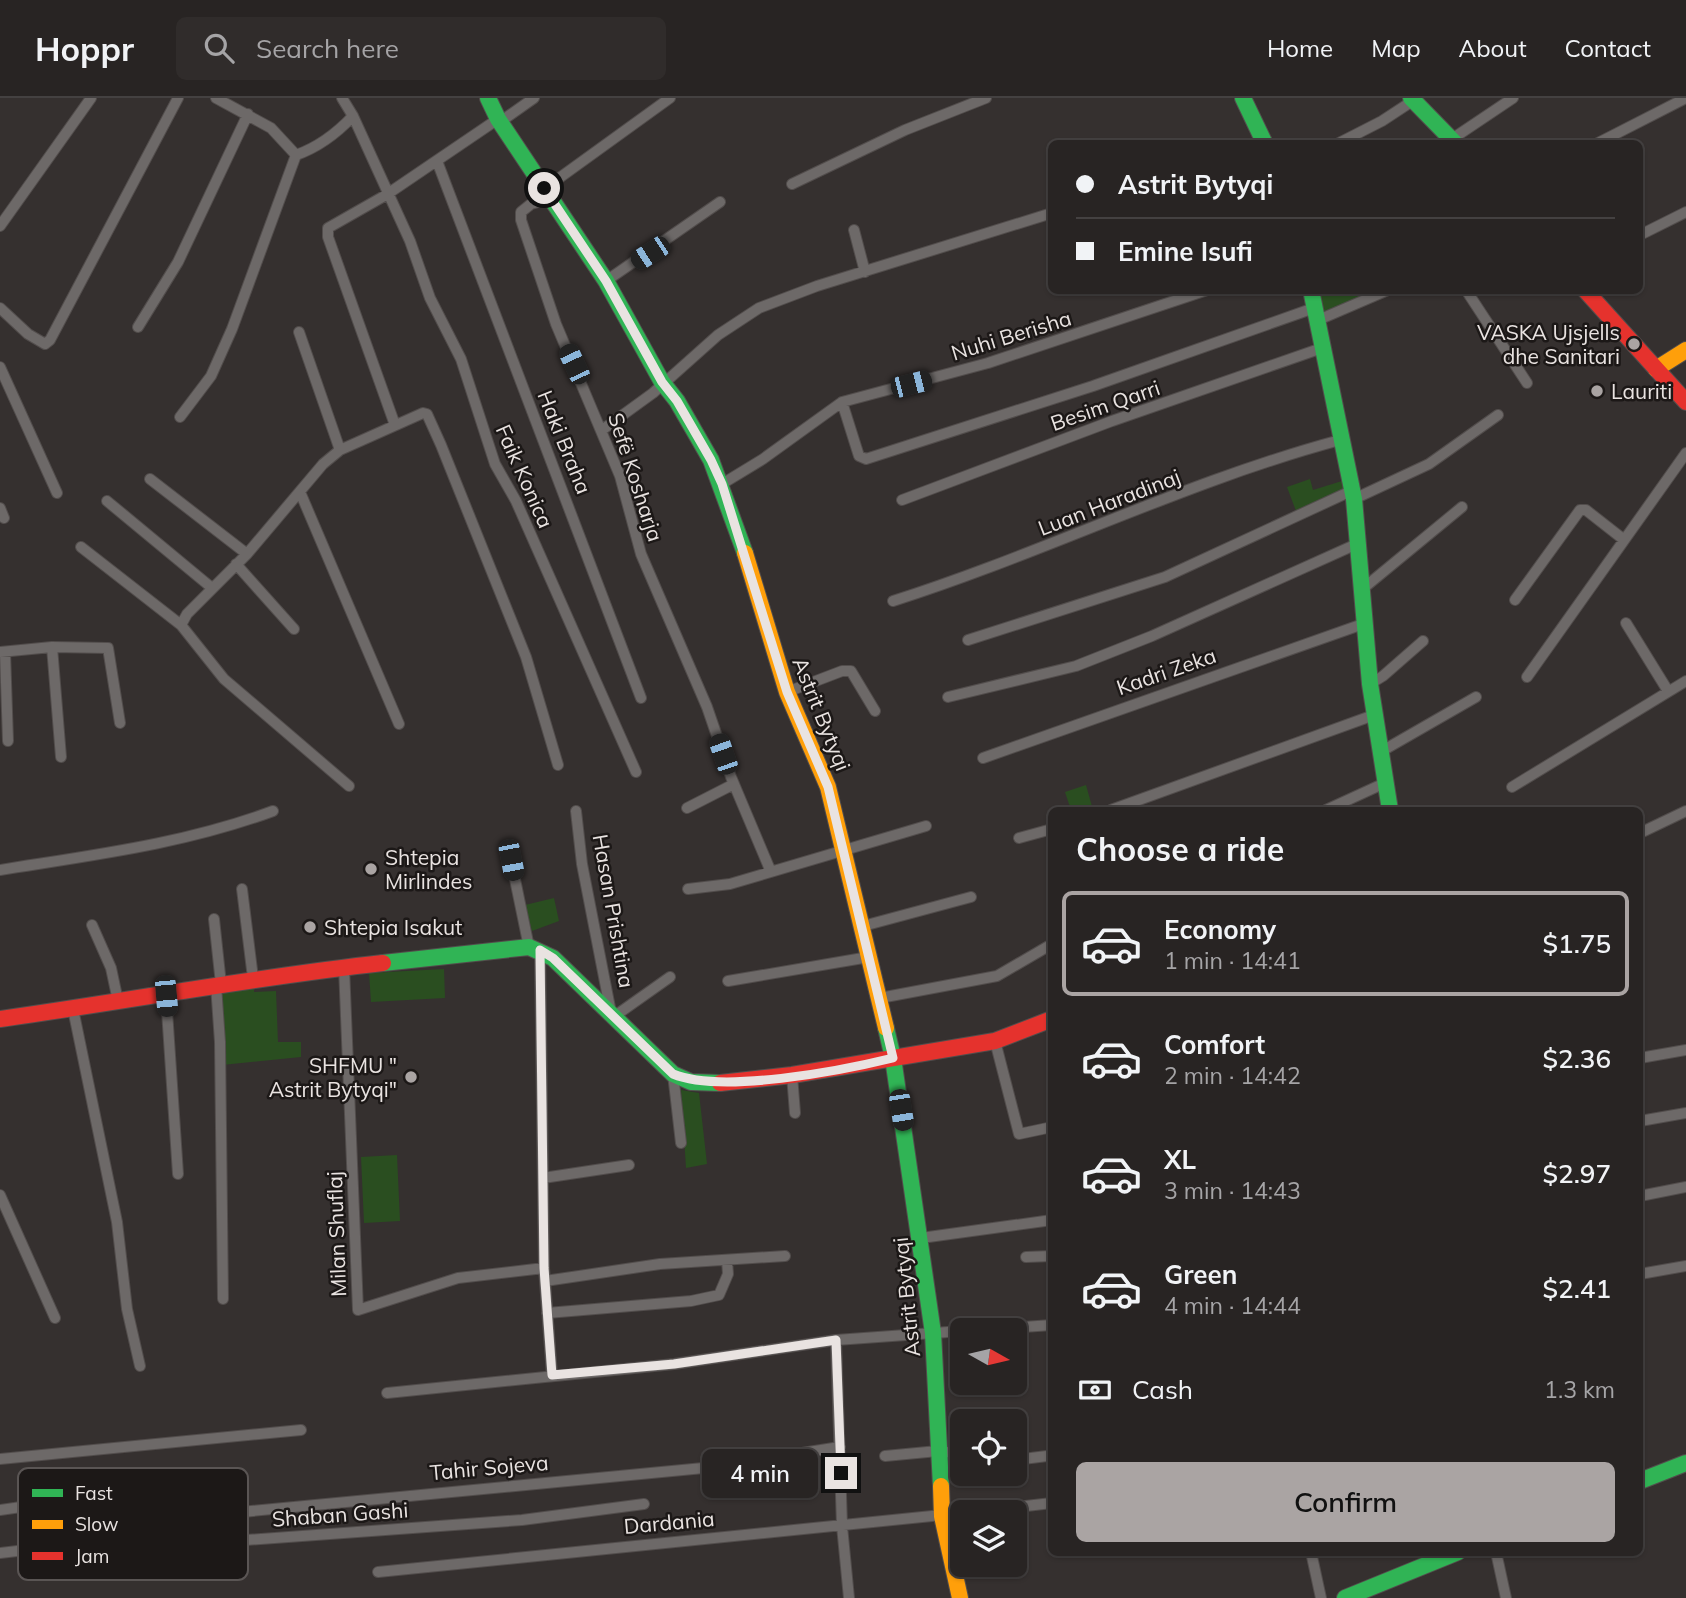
<!DOCTYPE html>
<html lang="en">
<head>
<meta charset="utf-8">
<style>
  body { margin:0; font-family:Mulish,sans-serif; background:#302c2b; color:#f1f3f6; height:100vh; display:flex; flex-direction:column; font-size:26px; white-space:nowrap }
  * { box-sizing:border-box; margin:0 }
  p { font-size:23px; color:#a5a4a6 }
  .icon { flex:none; width:38px; height:38px; fill:none; stroke:currentColor; stroke-width:2; stroke-linecap:round; stroke-linejoin:round }
  .map { position:relative; flex:1; overflow:hidden }
  .side { position:absolute; left:1048px; top:709px; width:595px; height:749px; display:flex; flex-direction:column; background:#282423; border-radius:10px; box-shadow:0 2px 5px #0004,0 0 0 2px #444141 }
  .side>* { flex:none }
  .hud { position:absolute; left:1048px; top:42px; width:595px; height:154px; border-radius:10px; box-shadow:0 2px 5px #0004,0 0 0 2px #444141; display:grid; align-content:center; height:154px; padding:0 28px; background:#282423 }
  .needle { width:46px; rotate:98deg }
  .fabs { position:absolute; left:950px; top:1220px; display:grid; gap:14px }
  .fabs a { display:grid; place-items:center; width:77px; height:77px; border-radius:10px; background:#282423; box-shadow:0 2px 5px #0004,0 0 0 2px #444141; font-size:35px }
  .end { position:absolute; width:32px; height:32px; margin:-16px; border:9px solid #e9e3e1; background:#111; box-shadow:0 0 0 4px #111 }
  .from { border-radius:50% }
  .bubble { position:absolute; height:49px; border-radius:10px; background:#282423; box-shadow:0 2px 5px #0004,0 0 0 2px #444141; font-size:23px; font-weight:600; line-height:49px; text-align:center }
  .car { position:absolute; width:21px; height:42px; margin:-21px -10px; border-radius:9px; box-shadow:0 0 5px 2px #0007; background:linear-gradient(#222 24%,#8ab4d8 0 40%,#222 0 76%,#8ab4d8 0 86%,#222 0) }
  .hud b { display:flex; align-items:center; gap:24px; height:66px; font-size:26px }
  .hud b+b { border-top:2px solid #444141 }
  .hud i { width:18px; height:18px; background:#f1f3f6 }
  ul { padding:0; list-style:none }
  li { display:flex; align-items:center; gap:21px; height:105px; margin:0 14px 10px; padding:0 14px; border:4px solid transparent; border-radius:10px }
  li div { flex:1 }
  li b { display:block; font-size:26px }
  li em { font-style:normal; font-weight:600 }
  li.active { border-color:#aaa4a3 }
  li>.icon { width:63px; height:63px; stroke-width:1.5 }
  h2 { padding:0 28px; font-size:32px; line-height:84px }
  .pay { display:flex; align-items:center; gap:18px; height:77px; padding:0 28px; font-size:26px }
  .pay p { margin-inline-start:auto }
  .primary-button { display:flex; gap:14px; margin-top:auto; padding:14px 28px }
  .primary-button a { flex:1; height:80px; border-radius:10px; background:#aaa4a3; color:#111; font-size:28px; font-weight:600; line-height:80px; text-align:center }
  header { display:flex; align-items:center; gap:42px; box-sizing:border-box; height:98px; padding:0 35px; background:#282423; border-bottom:2px solid #444141 }
  header strong { font-size:33px }
  nav { display:flex; gap:38px; margin-inline-start:auto; font-size:24px }
  .search { width:490px; height:63px; background:#302c2b; display:flex; align-items:center; gap:18px; box-sizing:border-box; padding:0 24px; border-radius:10px; color:#a5a4a6; font-size:26px }
  .map>svg:first-child { display:block }
</style>
</head>
<body>
<header>
<strong>Hoppr</strong>
<div class="search"><svg class="icon" aria-label="search" viewBox="0 0 24 24"><circle cx="10" cy="10" r="6"/><path d="M15 15l6 6"/></svg>Search here</div>
<nav><a>Home</a><a>Map</a><a>About</a><a>Contact</a></nav>
</header>
<div class="map">
<svg width="1686" height="1500" viewBox="0 0 1686 1500">
  <rect width="100%" height="100%" fill="#35302f"/>
  <!-- green -->
  <path fill="#2a4e20" d="M1314 193H1366L1375 196 1322 217Z
    M1310 381 1313 392 1342 383 1346 395 1296 413 1287 389Z
    M1086 687 1093 712H1071L1065 694Z
    M554 800 559 823 532 833 525 807Z
    M444 871 445 900 371 904 369 875Z
    M254 891V894L276 893 278 944H301V959L222 967 218 893Z
    M681 992 699 995 707 1066 686 1070Z
    M397 1057 400 1123 364 1125 361 1059Z"/>
  <g fill="none" stroke-linecap="round" stroke-linejoin="round">
    <defs>
      <path id="street" d="M216 0 271 30 296 57
        M342 0 353 18 410 143 430 200 461 261 495 366 516 403 636 674
        M500 24 534 0
        M1449 43 1513 0
        M1337 46 1382 23 1417 0
        M1596 46 1686 0
        M296 57C319 49 336 36 353 18
        M437 63 641 600
        M792 86 905 32 986 0
        M544 91 670 0
        M551 100 531 106 521 114V122L556 226 620 378 641 456 707 609 731 679 771 774
        M0 128 91 0
        M854 132 865 174
        M1640 137 1686 114
        M606 183 720 104
        M1466 192 1527 285
        M0 210 28 236 45 246 50 242 178 0
        M1316 223 1388 192
        M138 229 178 164 248 16
        M299 234 340 352
        M0 269 57 395
        M842 304 859 358 866 361 1093 288 1314 210
        M180 319 211 278 232 231 296 57
        M395 327 328 139V130L386 97 498 21
        M602 332 653 295 718 237 759 210 817 188 1052 115
        M150 381 247 456
        M722 386 763 361 842 304 988 265 1207 192
        M300 394 399 626
        M1354 401 1429 366 1498 317
        M902 402 1112 323 1322 250
        M107 403 212 490
        M0 410 4 420
        M81 449 181 527
        M236 466 294 531
        M1360 493 1462 409
        M1515 502 1580 412H1586L1623 441
        M893 503C1044 455 1187 383 1340 342
        M1626 525 1668 593
        M968 542 1165 479 1351 393
        M52 549 61 659
        M0 554 52 549 108 550 120 625
        M5 554 8 643
        M1527 579 1686 355
        M1370 586 1383 578 1423 543
        M787 594 842 573H851L875 613
        M948 599 1076 568 1152 538 1359 445
        M1382 653 1476 599
        M983 660 1363 526
        M349 688 224 581 181 527 187 516 247 456 323 366 340 352 423 315 427 316 441 347 526 559 558 667
        M1512 689 1686 583
        M687 710 734 686
        M1111 712 1374 617
        M1326 712 1387 684
        M576 713 582 766 612 920 670 879
        M1640 735 1686 713
        M1019 740 1052 731
        M511 762 529 849
        M0 772C93 757 184 746 273 713
        M242 791 253 880
        M688 791 730 786 926 728
        M214 821 221 886
        M92 827 111 870 118 903
        M863 828 971 799
        M540 852 544 1170 552 1277
        M344 869 358 1212 458 1180 544 1170
        M728 883 869 859
        M216 887 220 944 223 1201
        M166 898 178 1076
        M880 900 997 878 1052 846
        M73 911 117 1124 127 1211 140 1268
        M995 943 1019 1036 1052 1029
        M1640 960 1686 952
        M673 976 681 1045
        M792 977 795 1015
        M1640 1023 1686 1015
        M543 1080 629 1067
        M0 1097 55 1220
        M1640 1098 1686 1089
        M921 1140 1052 1122
        M1026 1159 1052 1158
        M1640 1176 1686 1168
        M545 1183 660 1166 785 1158
        M547 1215 691 1203 719 1197 728 1176 727 1162
        M980 1232 1052 1227
        M836 1242 842 1428 849 1500
        M387 1295 674 1266 836 1242 962 1233
        M885 1358 938 1353 962 1356
        M0 1361 301 1332
        M1015 1362 1047 1358
        M0 1412 117 1395
        M974 1414 1052 1405
        M152 1437 157 1423 168 1421 714 1369 840 1349
        M1311 1454 1321 1500
        M1496 1454 1506 1500
        M0 1455 152 1437 162 1444 178 1447 522 1422 644 1406
        M378 1474 962 1415"/>
      <path id="fast" d="M488 0 498 21 606 183 662 284 677 303 711 362 745 455
        M1243 0 1265 46
        M1411 0 1456 46
        M1311 192 1354 401 1370 586 1390 712
        M383 865 529 849 553 860 673 976 691 984 720 985
        M886 930 893 960 933 1235 941 1388
        M1640 1383 1686 1365
        M1345 1500 1458 1454"/>
      <path id="slow" d="M1656 271 1686 252
        M745 455 787 594 828 689 886 930
        M941 1388 942 1418 960 1500"/>
      <path id="jam" d="M1585 192 1686 304
        M0 921C128 903 255 879 383 865
        M720 985 792 977 995 943 1052 921"/>
    </defs>
    <!-- street casing -->
    <use href="#street" stroke="#524d4c" stroke-width="12"/>
    <!-- fast casing -->
    <use href="#fast" stroke="#524d4c" stroke-width="18"/>
    <!-- slow casing -->
    <use href="#slow" stroke="#524d4c" stroke-width="18"/>
    <!-- jam casing -->
    <use href="#jam" stroke="#524d4c" stroke-width="18"/>
    <!-- street -->
    <use href="#street" stroke="#6d6968" stroke-width="10"/>
    <!-- fast -->
    <use href="#fast" stroke="#30b455" stroke-width="16"/>
    <!-- slow -->
    <use href="#slow" stroke="#ff9f0a" stroke-width="16"/>
    <!-- jam -->
    <use href="#jam" stroke="#e5322d" stroke-width="16"/>
  </g>
  <g fill="none" stroke-linecap="round" stroke-linejoin="round">
    <!-- route -->
    <path stroke="#e9e3e1" stroke-width="9" d="M544 90 606 183 662 284 677 303 711 362 722 386 787 594 828 689 893 960C840 973 721 996 673 976L553 860 540 852 544 1170 552 1277 674 1266 836 1242 841 1375"/>
  </g>
  <!-- markers -->
  <g fill="#aaa4a3" stroke="#1c1817" stroke-width="2.5">
    <circle cx="1634" cy="246" r="7"/>
    <circle cx="1597" cy="293" r="7"/>
    <circle cx="371" cy="771" r="7"/>
    <circle cx="310" cy="829" r="7"/>
    <circle cx="411" cy="979" r="7"/>
  </g>
  <g text-anchor="middle" dominant-baseline="central" stroke-width="5" stroke-linejoin="round" paint-order="stroke">
    <!-- poi labels -->
    <g font-size="21" fill="#e9e3e1" stroke="#1c1817" text-anchor="start">
      <text x="1620" y="234" text-anchor="end">VASKA Ujsjells<tspan x="1620" dy="24">dhe Sanitari</tspan></text>
      <text x="1611" y="293">Lauriti</text>
      <text x="385" y="759">Shtepia<tspan x="385" dy="24">Mirlindes</tspan></text>
      <text x="324" y="829">Shtepia Isakut</text>
      <text x="397" y="967" text-anchor="end">SHFMU "<tspan x="397" dy="24">Astrit Bytyqi"</tspan></text>
    </g>
    <!-- street labels -->
    <g font-size="21" fill="#e9e3e1" stroke="#1c1817">
      <text transform="translate(1011 237) rotate(-17)">Nuhi Berisha</text>
      <text transform="translate(1105 307) rotate(-19)">Besim Qarri</text>
      <text transform="translate(565 344) rotate(68)">Haki Braha</text>
      <text transform="translate(525 378) rotate(66)">Faik Konica</text>
      <text transform="translate(636 379) rotate(72)">Sefë Kosharja</text>
      <text transform="translate(1109 404) rotate(-21)">Luan Haradinaj</text>
      <text transform="translate(1166 573) rotate(-19)">Kadri Zeka</text>
      <text transform="translate(822 616) rotate(68)">Astrit Bytyqi</text>
      <text transform="translate(614 813) rotate(80)">Hasan Prishtina</text>
      <text transform="translate(336 1136) rotate(-92)">Milan Shuflaj</text>
      <text transform="translate(906 1199) rotate(-96)">Astrit Bytyqi</text>
      <text transform="translate(489 1369) rotate(-5)">Tahir Sojeva</text>
      <text transform="translate(340 1416) rotate(-4)">Shaban Gashi</text>
      <text transform="translate(669 1424) rotate(-5)">Dardania</text>
    </g>
  </g>
  <!-- legend -->
  <rect x="18" y="1370" width="230" height="112" rx="10" fill="#1c1817" stroke="#5a5554" stroke-width="2"/>
  <rect x="32" y="1391" width="31" height="8" fill="#30b455"/>
  <rect x="32" y="1422" width="31" height="9" fill="#ff9f0a"/>
  <rect x="32" y="1454" width="31" height="8" fill="#e5322d"/>
  <g font-size="19" fill="#e9e3e1">
    <text x="75" y="1402">Fast</text>
    <text x="75" y="1433">Slow</text>
    <text x="75" y="1465">Jam</text>
  </g>
</svg>
<div class="fabs">
<a><svg class="needle" viewBox="-14 -14 28 28"><path d="M0-13l5 13h-10z" fill="#e53935"/><path d="M0 13l5-13h-10z" fill="#a5a4a6"/></svg></a>
<a><svg class="icon" aria-label="locate" viewBox="0 0 24 24"><circle cx="12" cy="12" r="6"/><path d="M12 2v4M12 18v4M2 12h4M18 12h4"/></svg></a>
<a><svg class="icon" aria-label="layers" viewBox="0 0 24 24"><path d="M12 4l9 5-9 5-9-5zM3 14l9 5 9-5"/></svg></a>
</div>
<i class="end from" style="left:544px;top:90px"></i>
<i class="end" style="left:841px;top:1375px"></i>
<div class="bubble" style="left:702px;top:1351px;width:116px">4 min</div>
<i class="car" style="left:650px;top:155px;rotate:237deg"></i>
<i class="car" style="left:574px;top:266px;rotate:335deg"></i>
<i class="car" style="left:911px;top:286px;rotate:76deg"></i>
<i class="car" style="left:723px;top:656px;rotate:341deg"></i>
<i class="car" style="left:511px;top:762px;rotate:169deg"></i>
<i class="car" style="left:166px;top:898px;rotate:175deg"></i>
<i class="car" style="left:901px;top:1012px;rotate:171deg"></i>
<div class="hud">
<b><i class="from"></i>Astrit Bytyqi</b>
<b><i></i>Emine Isufi</b>
</div>
<section class="side">
<h2>Choose a ride</h2>
<ul>
<li class="active"><svg class="icon" aria-label="car" viewBox="0 0 24 24"><path d="M5 17H2v-5l4-1 3-4h7l3 4 3 1v5h-3M9 17h6M6 11h13"/><circle cx="7" cy="17" r="2"/><circle cx="17" cy="17" r="2"/></svg><div><b>Economy</b><p>1 min · 14:41</p></div><em>$1.75</em></li>
<li><svg class="icon" aria-label="car" viewBox="0 0 24 24"><path d="M5 17H2v-5l4-1 3-4h7l3 4 3 1v5h-3M9 17h6M6 11h13"/><circle cx="7" cy="17" r="2"/><circle cx="17" cy="17" r="2"/></svg><div><b>Comfort</b><p>2 min · 14:42</p></div><em>$2.36</em></li>
<li><svg class="icon" aria-label="car" viewBox="0 0 24 24"><path d="M5 17H2v-5l4-1 3-4h7l3 4 3 1v5h-3M9 17h6M6 11h13"/><circle cx="7" cy="17" r="2"/><circle cx="17" cy="17" r="2"/></svg><div><b>XL</b><p>3 min · 14:43</p></div><em>$2.97</em></li>
<li><svg class="icon" aria-label="car" viewBox="0 0 24 24"><path d="M5 17H2v-5l4-1 3-4h7l3 4 3 1v5h-3M9 17h6M6 11h13"/><circle cx="7" cy="17" r="2"/><circle cx="17" cy="17" r="2"/></svg><div><b>Green</b><p>4 min · 14:44</p></div><em>$2.41</em></li>
</ul>
<div class="pay"><svg class="icon" aria-label="cash" viewBox="0 0 24 24"><path d="M3 7h18v10H3z"/><circle cx="12" cy="12" r="2"/></svg>Cash<p>1.3 km</p></div>
<div class="primary-button"><a>Confirm</a></div>
</section>
</div>
</body>
</html>
